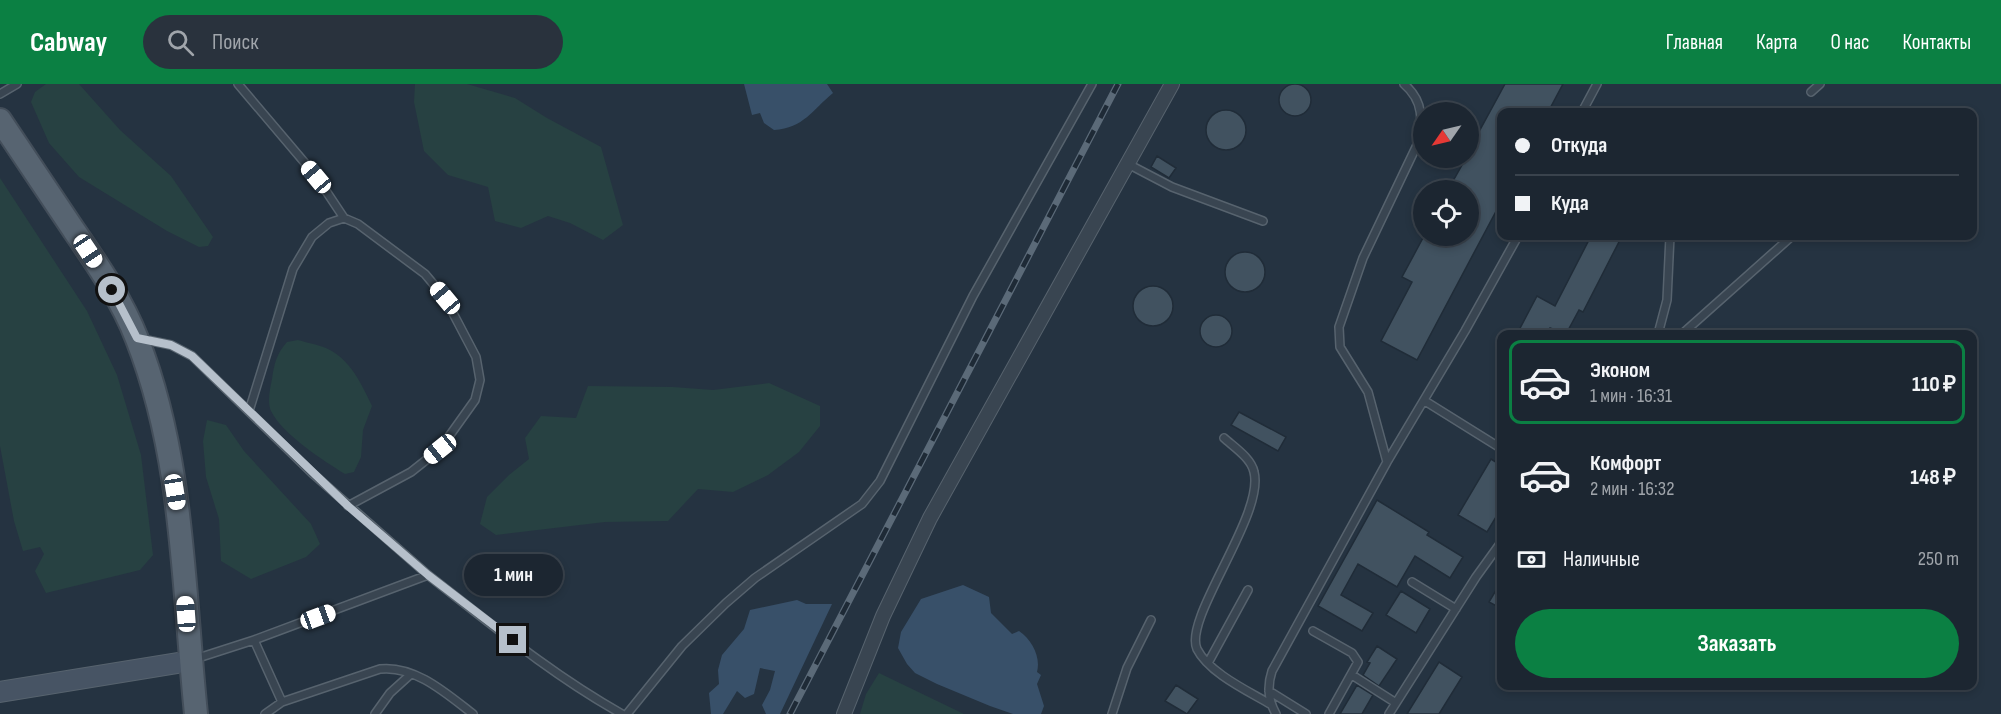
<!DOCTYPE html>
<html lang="ru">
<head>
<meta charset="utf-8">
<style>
  body { margin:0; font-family:"Sofia Sans Condensed",sans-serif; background:#29323d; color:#f1f3f6; height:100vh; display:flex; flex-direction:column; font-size:22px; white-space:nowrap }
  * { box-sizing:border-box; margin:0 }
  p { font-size:20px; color:#a0a5ab }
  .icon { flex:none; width:33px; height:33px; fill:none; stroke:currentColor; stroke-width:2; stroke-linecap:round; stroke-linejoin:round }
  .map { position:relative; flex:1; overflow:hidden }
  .drawer { position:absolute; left:1497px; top:246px; width:480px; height:360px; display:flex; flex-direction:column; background:#1c2631; border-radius:12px; box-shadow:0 3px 9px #0003,0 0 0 2px #3a434d }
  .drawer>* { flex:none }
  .banner { position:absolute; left:1497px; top:24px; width:480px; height:132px; border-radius:12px; box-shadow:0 3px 9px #0003,0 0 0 2px #3a434d; display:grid; align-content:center; height:132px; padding:0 18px; background:#1c2631 }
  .needle { width:39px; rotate:236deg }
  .tools { position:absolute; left:1413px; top:18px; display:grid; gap:12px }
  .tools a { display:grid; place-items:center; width:66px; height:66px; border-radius:50%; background:#1c2631; box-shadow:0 3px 9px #0003,0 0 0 2px #3a434d; font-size:30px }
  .end { position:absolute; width:27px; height:27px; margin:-14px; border:8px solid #b6c0cb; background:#111; box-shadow:0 0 0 3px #111 }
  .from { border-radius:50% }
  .bubble { position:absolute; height:42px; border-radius:21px; background:#1c2631; box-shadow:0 3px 9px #0003,0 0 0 2px #3a434d; font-size:20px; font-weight:700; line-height:42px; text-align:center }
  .car { position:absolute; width:18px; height:36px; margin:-18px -9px; border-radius:8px; box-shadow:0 0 4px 2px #0007; background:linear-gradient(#fff 24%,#345 0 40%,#fff 0 76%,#345 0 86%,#fff 0) }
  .banner b { display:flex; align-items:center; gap:21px; height:57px; font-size:22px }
  .banner b+b { border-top:2px solid #3a434d }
  .banner i { width:15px; height:15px; background:#f1f3f6 }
  ul { padding:10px 0 0; list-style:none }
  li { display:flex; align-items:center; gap:18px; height:84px; margin:0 12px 9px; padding:0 6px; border:3px solid transparent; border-radius:12px }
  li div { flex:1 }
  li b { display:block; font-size:22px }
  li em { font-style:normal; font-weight:700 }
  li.on { border-color:#0b8043 }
  li>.icon { width:54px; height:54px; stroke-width:1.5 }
  .pay { display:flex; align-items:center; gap:15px; height:66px; padding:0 18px; font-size:22px }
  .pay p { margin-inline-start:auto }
  .button { display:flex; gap:12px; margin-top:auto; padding:12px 18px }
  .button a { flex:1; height:69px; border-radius:36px; background:#0b8043; color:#fff; font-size:24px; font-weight:700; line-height:69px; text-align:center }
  header { display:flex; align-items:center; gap:36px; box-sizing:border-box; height:84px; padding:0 30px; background:#0b8043; color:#fff }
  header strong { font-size:28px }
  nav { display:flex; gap:33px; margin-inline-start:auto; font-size:21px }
  .search { width:420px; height:54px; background:#29323d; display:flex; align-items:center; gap:15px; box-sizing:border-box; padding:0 21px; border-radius:33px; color:#a0a5ab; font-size:22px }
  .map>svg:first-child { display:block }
</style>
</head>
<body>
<header>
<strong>Cabway</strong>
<div class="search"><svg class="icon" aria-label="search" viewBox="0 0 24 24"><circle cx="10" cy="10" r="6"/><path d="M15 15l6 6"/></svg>Поиск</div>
<nav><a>Главная</a><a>Карта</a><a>О нас</a><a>Контакты</a></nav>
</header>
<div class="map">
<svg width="2001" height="630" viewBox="0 0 2001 630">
  <rect width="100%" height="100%" fill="#253341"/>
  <!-- green -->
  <path fill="#274142" d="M46 0H79L120 46 171 92 213 153 208 162 199 163 167 147 79 93 49 59 31 18 35 8Z
    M415 0H467L515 14 547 34 601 63 623 141 603 156 570 139 548 132 521 144 495 137 488 103 448 91 424 67 414 18Z
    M0 94 87 227 117 291 141 371 153 471 140 486 46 509 35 487 44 470 40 463 23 467 14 437 0 362Z
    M298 256C308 259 321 261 330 266 351 277 362 301 372 322L363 346 361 373 354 388 345 390C324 377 282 350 271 327 267 318 270 305 272 295 274 280 277 269 287 258Z
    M769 299 820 322V342L799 368 768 391 733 408 698 405 668 437 605 438 496 451 480 440 487 413 509 391 529 375 525 354 541 332 576 334 588 302 673 303 713 306Z
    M207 336 226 341 244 367 311 440 320 460 306 473 251 495 221 477 219 435 206 393 203 357Z
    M879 589 964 630H860L866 610Z"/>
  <!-- water -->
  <path fill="#385069" d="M744 0H827L833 9C812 26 804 44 774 46L764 39 760 29 752 31Z
    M963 501 989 513 991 529 1012 550 1019 547C1032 556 1041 573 1037 588L1041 591 1037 600 1044 622 1041 630H1013L990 622 937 600 915 589 907 580 898 564 901 548 921 515Z
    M797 516 806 520H832L780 630H766L762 621 770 606 775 587 760 584 754 610 745 614 737 607 723 630H711L709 609 719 600 718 586 722 571 744 545 750 526Z"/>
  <!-- building -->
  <path fill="#415260" stroke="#202c38" stroke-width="1.5" d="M1279 16a16 16 0 1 1 32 0a16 16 0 1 1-32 0Z
    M1505 0H1563L1548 28H1502V116L1417 276 1381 257 1412 198 1402 193 1424 152H1468V106H1448L1466 74H1468V68Z
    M1206 46a20 20 0 1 1 40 0a20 20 0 1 1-40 0Z
    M1157 72 1176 84 1169 94 1151 83Z
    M1591 152H1622L1583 228 1579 226 1566 250 1550 244 1547 250H1517L1537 212 1555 222Z
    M1225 188a20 20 0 1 1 40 0a20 20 0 1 1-40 0Z
    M1133 222a20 20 0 1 1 40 0a20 20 0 1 1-40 0Z
    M1200 247a16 16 0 1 1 32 0a16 16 0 1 1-32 0Z
    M1239 328 1286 353 1278 367 1231 341Z
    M1491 375 1502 382V423L1487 448 1458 431Z
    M1377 416 1429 448 1427 451 1463 473 1450 494 1415 472 1397 503 1358 480 1341 511 1373 529 1362 547 1318 522Z
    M1502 496V525L1489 518Z
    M1401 507 1430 525 1416 549 1386 531Z
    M1377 562 1397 575 1379 602 1363 591 1370 579 1367 578Z
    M1439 578 1462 593 1439 630H1407Z
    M1176 601 1198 615 1187 630 1165 617Z
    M1357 601 1373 611 1362 630H1340Z"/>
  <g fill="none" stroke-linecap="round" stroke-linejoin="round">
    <defs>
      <path id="lane" d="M238 0 316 92 344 134 358 140 425 190 445 214 476 273 480 296 475 316 440 365 411 388 348 422
        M1811 8 1820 0
        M0 10 17 0
        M1582 28 1597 0
        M1128 80 1172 103 1263 137
        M1658 250 1667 216 1670 152
        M1682 250 1792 152
        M142 255 171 261 192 272 312 389 428 491
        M1425 317 1502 365
        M249 327 293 185 312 153 329 139 344 134
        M1224 354C1234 363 1251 374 1254 388 1265 431 1183 534 1197 565 1209 589 1248 607 1270 620
        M1387 378 1368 308 1340 263 1339 243 1363 174 1417 61C1423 37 1424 17 1404 0
        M1412 498 1456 525
        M1313 547 1352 569 1358 578 1329 630
        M254 556 282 618
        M195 575 254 556 428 491C491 540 552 591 622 630
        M1208 579 1248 506
        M1352 591 1396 619
        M1269 607 1306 630
        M265 630 282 618 380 585C415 581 447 610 473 630
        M375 630 390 609 411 590
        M627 630 682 562 726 519 755 494 862 420 880 397 973 212 1092 0
        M1112 630 1127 584 1151 536
        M1276 630C1268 616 1267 602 1272 587L1387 378 1465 247 1518 152
        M1389 630 1476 493 1502 457"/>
      <path id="street" d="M844 630 883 532 930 434 1172 0"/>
      <path id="secondary" d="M0 608 190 577"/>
      <path id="primary" d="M0 36C24 72 49 109 73 145 97 180 122 216 137 255 184 374 183 504 196 630"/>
    </defs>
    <!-- lane casing -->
    <use href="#lane" stroke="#57636e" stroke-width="10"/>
    <!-- street casing -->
    <use href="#street" stroke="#57636e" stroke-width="16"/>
    <!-- secondary casing -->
    <use href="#secondary" stroke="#57636e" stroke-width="22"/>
    <!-- primary casing -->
    <use href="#primary" stroke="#434e5a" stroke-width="26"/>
    <!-- lane -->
    <use href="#lane" stroke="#394551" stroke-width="7"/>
    <!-- street -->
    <use href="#street" stroke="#394551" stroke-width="14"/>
    <!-- secondary -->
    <use href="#secondary" stroke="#475464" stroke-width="20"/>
    <!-- primary -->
    <use href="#primary" stroke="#576471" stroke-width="22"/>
    <defs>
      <path id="rail" d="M790 630 1118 0"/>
    </defs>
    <!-- rail casing -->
    <use href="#rail" stroke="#5b6a78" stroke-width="7"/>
    <!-- rail -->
    <use href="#rail" stroke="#1e2a36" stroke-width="4.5" stroke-dasharray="14" stroke-linecap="butt"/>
  </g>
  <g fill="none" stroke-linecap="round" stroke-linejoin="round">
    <!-- route -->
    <path stroke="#b6c0cb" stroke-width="8" d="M112 206 137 254 171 261 192 272 348 422 428 491 513 556"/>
  </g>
</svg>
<div class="tools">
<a><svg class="needle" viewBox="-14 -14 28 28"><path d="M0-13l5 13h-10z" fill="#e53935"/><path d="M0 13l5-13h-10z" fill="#a0a5ab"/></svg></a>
<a><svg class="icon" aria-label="locate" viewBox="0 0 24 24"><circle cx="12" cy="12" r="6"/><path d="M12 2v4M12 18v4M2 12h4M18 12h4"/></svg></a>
</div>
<i class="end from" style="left:112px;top:206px"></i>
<i class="end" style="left:513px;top:556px"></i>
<div class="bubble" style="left:464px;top:470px;width:99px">1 мин</div>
<i class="car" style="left:316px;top:93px;rotate:320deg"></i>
<i class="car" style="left:88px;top:167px;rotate:146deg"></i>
<i class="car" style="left:445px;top:214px;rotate:320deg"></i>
<i class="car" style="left:440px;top:365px;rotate:231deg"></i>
<i class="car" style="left:175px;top:408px;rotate:171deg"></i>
<i class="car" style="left:186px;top:530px;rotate:356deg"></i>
<i class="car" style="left:318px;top:533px;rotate:70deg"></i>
<div class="banner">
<b><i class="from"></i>Откуда</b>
<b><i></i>Куда</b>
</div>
<section class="drawer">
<ul>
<li class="on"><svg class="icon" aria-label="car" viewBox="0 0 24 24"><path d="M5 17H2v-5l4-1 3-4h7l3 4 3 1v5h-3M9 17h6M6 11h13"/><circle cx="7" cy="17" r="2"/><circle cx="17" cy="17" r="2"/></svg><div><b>Эконом</b><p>1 мин · 16:31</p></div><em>110 ₽</em></li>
<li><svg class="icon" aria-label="car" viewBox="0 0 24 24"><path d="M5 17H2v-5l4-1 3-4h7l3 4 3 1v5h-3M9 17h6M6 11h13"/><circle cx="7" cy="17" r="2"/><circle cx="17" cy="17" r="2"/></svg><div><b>Комфорт</b><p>2 мин · 16:32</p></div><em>148 ₽</em></li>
</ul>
<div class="pay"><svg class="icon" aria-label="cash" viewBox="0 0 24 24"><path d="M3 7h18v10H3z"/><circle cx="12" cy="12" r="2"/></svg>Наличные<p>250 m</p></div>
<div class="button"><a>Заказать</a></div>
</section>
</div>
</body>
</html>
